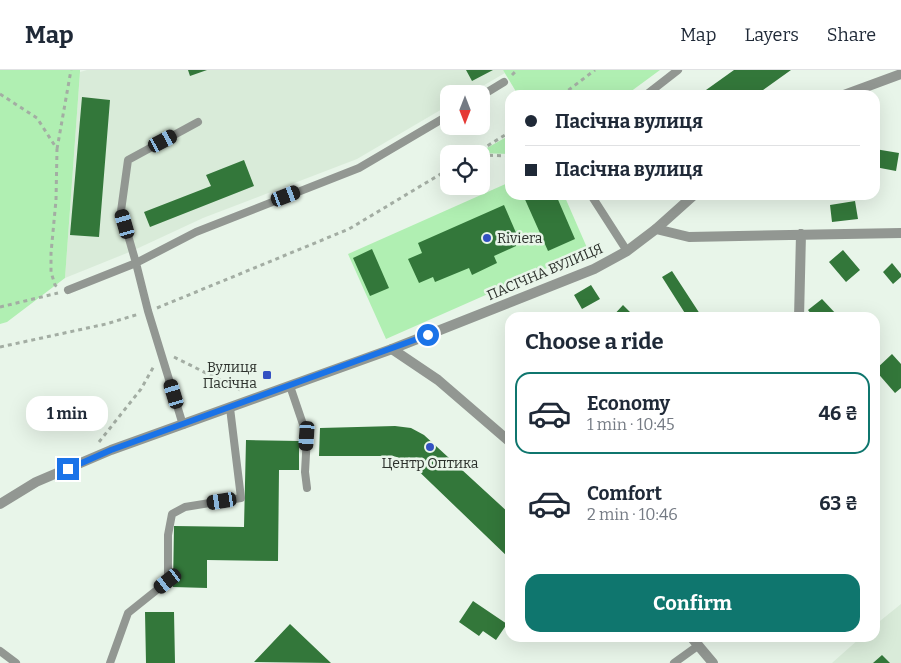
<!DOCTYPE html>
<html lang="en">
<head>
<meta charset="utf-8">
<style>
  body { margin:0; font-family:Bitter,serif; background:#f6f6f7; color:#1f2937; height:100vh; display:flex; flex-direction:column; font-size:19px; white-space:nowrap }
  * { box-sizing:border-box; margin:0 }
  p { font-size:16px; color:#747a83 }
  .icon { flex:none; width:28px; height:28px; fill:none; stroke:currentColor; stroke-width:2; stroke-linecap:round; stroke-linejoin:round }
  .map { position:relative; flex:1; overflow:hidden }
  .drawer { position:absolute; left:505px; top:242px; width:375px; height:330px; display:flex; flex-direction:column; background:#fff; border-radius:15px; box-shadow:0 5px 20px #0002 }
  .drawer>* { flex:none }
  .hud { position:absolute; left:505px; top:20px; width:375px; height:110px; border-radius:15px; box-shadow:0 5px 20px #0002; display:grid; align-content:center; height:110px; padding:0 20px; background:#fff }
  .needle { width:32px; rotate:180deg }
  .controls { position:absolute; left:440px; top:15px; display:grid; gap:10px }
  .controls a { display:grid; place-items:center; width:50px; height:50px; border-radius:10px; background:#fff; box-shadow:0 5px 20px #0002; font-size:25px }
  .end { position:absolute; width:22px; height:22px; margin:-11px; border:6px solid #1a73e8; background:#fff; box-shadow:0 0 0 2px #fff }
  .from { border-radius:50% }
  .bubble { position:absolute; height:35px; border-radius:15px; background:#fff; box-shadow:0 5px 20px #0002; font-size:16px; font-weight:700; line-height:35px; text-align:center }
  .car { position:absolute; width:15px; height:30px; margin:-15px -8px; border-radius:6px; box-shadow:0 0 4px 1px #0007; background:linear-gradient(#222 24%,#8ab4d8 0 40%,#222 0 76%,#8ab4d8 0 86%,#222 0) }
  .hud b { display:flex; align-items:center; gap:18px; height:48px; font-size:19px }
  .hud b+b { border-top:1px solid #e0e1e3 }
  .hud i { width:12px; height:12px; background:#1f2937 }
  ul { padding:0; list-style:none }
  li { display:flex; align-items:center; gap:15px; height:82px; margin:0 10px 8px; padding:0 10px; border:2px solid transparent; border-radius:15px }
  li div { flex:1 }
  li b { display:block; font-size:19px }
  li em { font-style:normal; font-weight:700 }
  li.selected { border-color:#0f766e }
  li>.icon { width:45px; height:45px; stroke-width:1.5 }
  h2 { padding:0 20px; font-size:22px; line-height:60px }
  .button { display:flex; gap:10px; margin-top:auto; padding:10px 20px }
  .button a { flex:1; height:58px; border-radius:15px; background:#0f766e; color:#fff; font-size:20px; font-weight:700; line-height:58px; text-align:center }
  header { display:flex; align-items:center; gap:30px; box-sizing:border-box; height:70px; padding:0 25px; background:#fff; border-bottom:1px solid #e0e1e3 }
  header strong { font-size:24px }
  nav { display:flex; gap:28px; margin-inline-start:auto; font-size:18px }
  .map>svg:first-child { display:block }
</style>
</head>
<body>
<header>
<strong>Map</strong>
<nav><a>Map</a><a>Layers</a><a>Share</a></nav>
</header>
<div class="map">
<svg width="901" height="593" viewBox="0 0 901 593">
  <rect width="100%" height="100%" fill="#e8f5e9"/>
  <!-- built -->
  <path fill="#d9ebd9" d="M87 0H503L505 3 469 24H449V35L357 89 203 148 132 181 65 208 80 2Z
    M901 534V593H832L860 568H875V555Z"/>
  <!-- green -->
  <path fill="#b0efb2" d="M0 0H80V2L65 208 7 252 0 254Z
    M503 0H660L626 25H518Z
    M510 65V84L478 83Z
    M510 112V125H564L588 180 386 269 348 184Z"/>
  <!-- building -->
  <path fill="#33773a" d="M188 0H207L190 6Z
    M466 0H493L472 11Z
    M734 0H791L756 25H699Z
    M82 27 110 30 99 167 70 165Z
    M875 79 899 83 896 101 875 97Z
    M244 90 254 116 150 157 144 142 211 116 206 105Z
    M523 125H556L575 169 548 181Z
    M606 125H616L609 130Z
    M855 131 858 149 832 152 830 135Z
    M504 135 517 165 512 167 516 176 494 186 497 193 472 205 469 198 435 212 433 207 419 213 408 189 422 183 418 173Z
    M372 179 389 218 370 226 353 188Z
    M843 180 860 200 846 212 829 192Z
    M892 193 901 204V207L893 214 883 202Z
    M672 201 700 244 695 248H688L662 207Z
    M591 215 600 229 582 239 574 225Z
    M822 229 837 245 834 248H814L808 240Z
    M623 235 636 248H611Z
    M718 242 725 248H714Z
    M892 284 901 294V318L895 323 875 300Z
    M395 356 411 358 424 365 510 444V489L407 390 393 386H319L320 358Z
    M246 370 299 371V400H279L278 491 207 490V518L173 517 174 456 244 457Z
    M473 531 507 554 496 570 483 561 479 566 459 552Z
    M145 542H174L175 593H146Z
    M290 554 331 593 254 592Z
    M882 585 890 593H873Z"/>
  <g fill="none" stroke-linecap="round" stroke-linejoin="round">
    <!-- path -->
    <path stroke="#a3ada3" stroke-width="3" stroke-dasharray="4 4" stroke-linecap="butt" d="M512 5 517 0
      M0 24 37 48 57 79 56 130 51 183V202L55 215 58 217
      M562 25 595 0
      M57 79 71 0
      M474 84 510 62
      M481 85 510 86
      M0 237 58 223
      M157 238 349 159 449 99
      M0 277 106 254 139 244
      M174 287 240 320
      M99 372 141 319 154 296"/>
    <!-- service -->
    <path stroke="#929792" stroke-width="8" d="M646 25 678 0
      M481 26 504 12
      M591 125 627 181
      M68 220 136 193 121 141 128 90 198 52
      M290 316 307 366 305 402 307 418
      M183 355 148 241 136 193 196 162 359 98 449 45
      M0 581 16 593
      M110 593 128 543 168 511V465L172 444 185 437 241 428 230 338
      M674 593 699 575"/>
    <!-- minor -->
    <path stroke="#929792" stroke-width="10" d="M656 159 689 167 901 163
      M799 248 801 164
      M392 279 438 310 510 372
      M692 568 713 593"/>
    <!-- tertiary -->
    <path stroke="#929792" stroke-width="10" d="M844 25 901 4
      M0 434 36 412 111 380 392 279 594 199 627 181 656 159 694 125"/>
  </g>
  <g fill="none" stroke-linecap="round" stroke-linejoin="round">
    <!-- route -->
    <path stroke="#1a73e8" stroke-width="6" d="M68 399 111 380 428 265"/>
  </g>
  <!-- markers -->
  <g fill="#3351c2" stroke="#e8f5e9" stroke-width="2">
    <circle cx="487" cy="168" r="5"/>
    <rect x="262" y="300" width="10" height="10" rx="2.5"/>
    <circle cx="430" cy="377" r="5"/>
  </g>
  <g text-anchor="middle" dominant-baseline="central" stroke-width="5" stroke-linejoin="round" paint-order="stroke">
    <!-- poi labels -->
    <g font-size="14" fill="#2c312c" stroke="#e8f5e9" text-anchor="start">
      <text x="497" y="168">Riviera</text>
      <text x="257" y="297" text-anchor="end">Вулиця<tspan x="257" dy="16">Пасічна</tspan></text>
      <text x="430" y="393" text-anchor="middle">Центр Оптика</text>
    </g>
    <!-- street labels -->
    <g font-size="14" fill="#2c312c" stroke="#e8f5e9">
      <text transform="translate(545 202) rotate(-23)">ПАСІЧНА ВУЛИЦЯ</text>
    </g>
  </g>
</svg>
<div class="controls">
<a><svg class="needle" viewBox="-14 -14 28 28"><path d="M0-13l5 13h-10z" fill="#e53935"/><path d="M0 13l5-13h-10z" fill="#747a83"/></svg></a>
<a><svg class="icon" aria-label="locate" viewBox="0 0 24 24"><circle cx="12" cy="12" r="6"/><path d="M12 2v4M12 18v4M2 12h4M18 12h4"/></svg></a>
</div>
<i class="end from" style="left:428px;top:265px"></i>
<i class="end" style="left:68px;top:399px"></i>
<div class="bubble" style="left:26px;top:326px;width:82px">1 min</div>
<i class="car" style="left:163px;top:71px;rotate:62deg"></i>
<i class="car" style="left:286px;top:126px;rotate:69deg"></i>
<i class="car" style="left:125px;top:154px;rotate:344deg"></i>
<i class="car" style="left:174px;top:324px;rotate:343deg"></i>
<i class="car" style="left:307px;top:366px;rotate:184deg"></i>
<i class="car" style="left:222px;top:431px;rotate:261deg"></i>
<i class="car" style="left:168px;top:511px;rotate:232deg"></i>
<div class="hud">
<b><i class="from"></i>Пасічна вулиця</b>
<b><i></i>Пасічна вулиця</b>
</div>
<section class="drawer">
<h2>Choose a ride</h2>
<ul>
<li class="selected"><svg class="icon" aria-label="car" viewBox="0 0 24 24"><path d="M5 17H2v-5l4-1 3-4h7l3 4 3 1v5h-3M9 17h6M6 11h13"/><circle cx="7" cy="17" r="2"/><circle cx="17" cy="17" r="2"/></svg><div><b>Economy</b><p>1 min · 10:45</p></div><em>46 ₴</em></li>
<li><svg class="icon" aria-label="car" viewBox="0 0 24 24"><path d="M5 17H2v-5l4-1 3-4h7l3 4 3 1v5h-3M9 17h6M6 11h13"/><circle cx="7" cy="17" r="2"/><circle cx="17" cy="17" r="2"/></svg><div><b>Comfort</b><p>2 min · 10:46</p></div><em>63 ₴</em></li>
</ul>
<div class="button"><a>Confirm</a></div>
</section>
</div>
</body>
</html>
